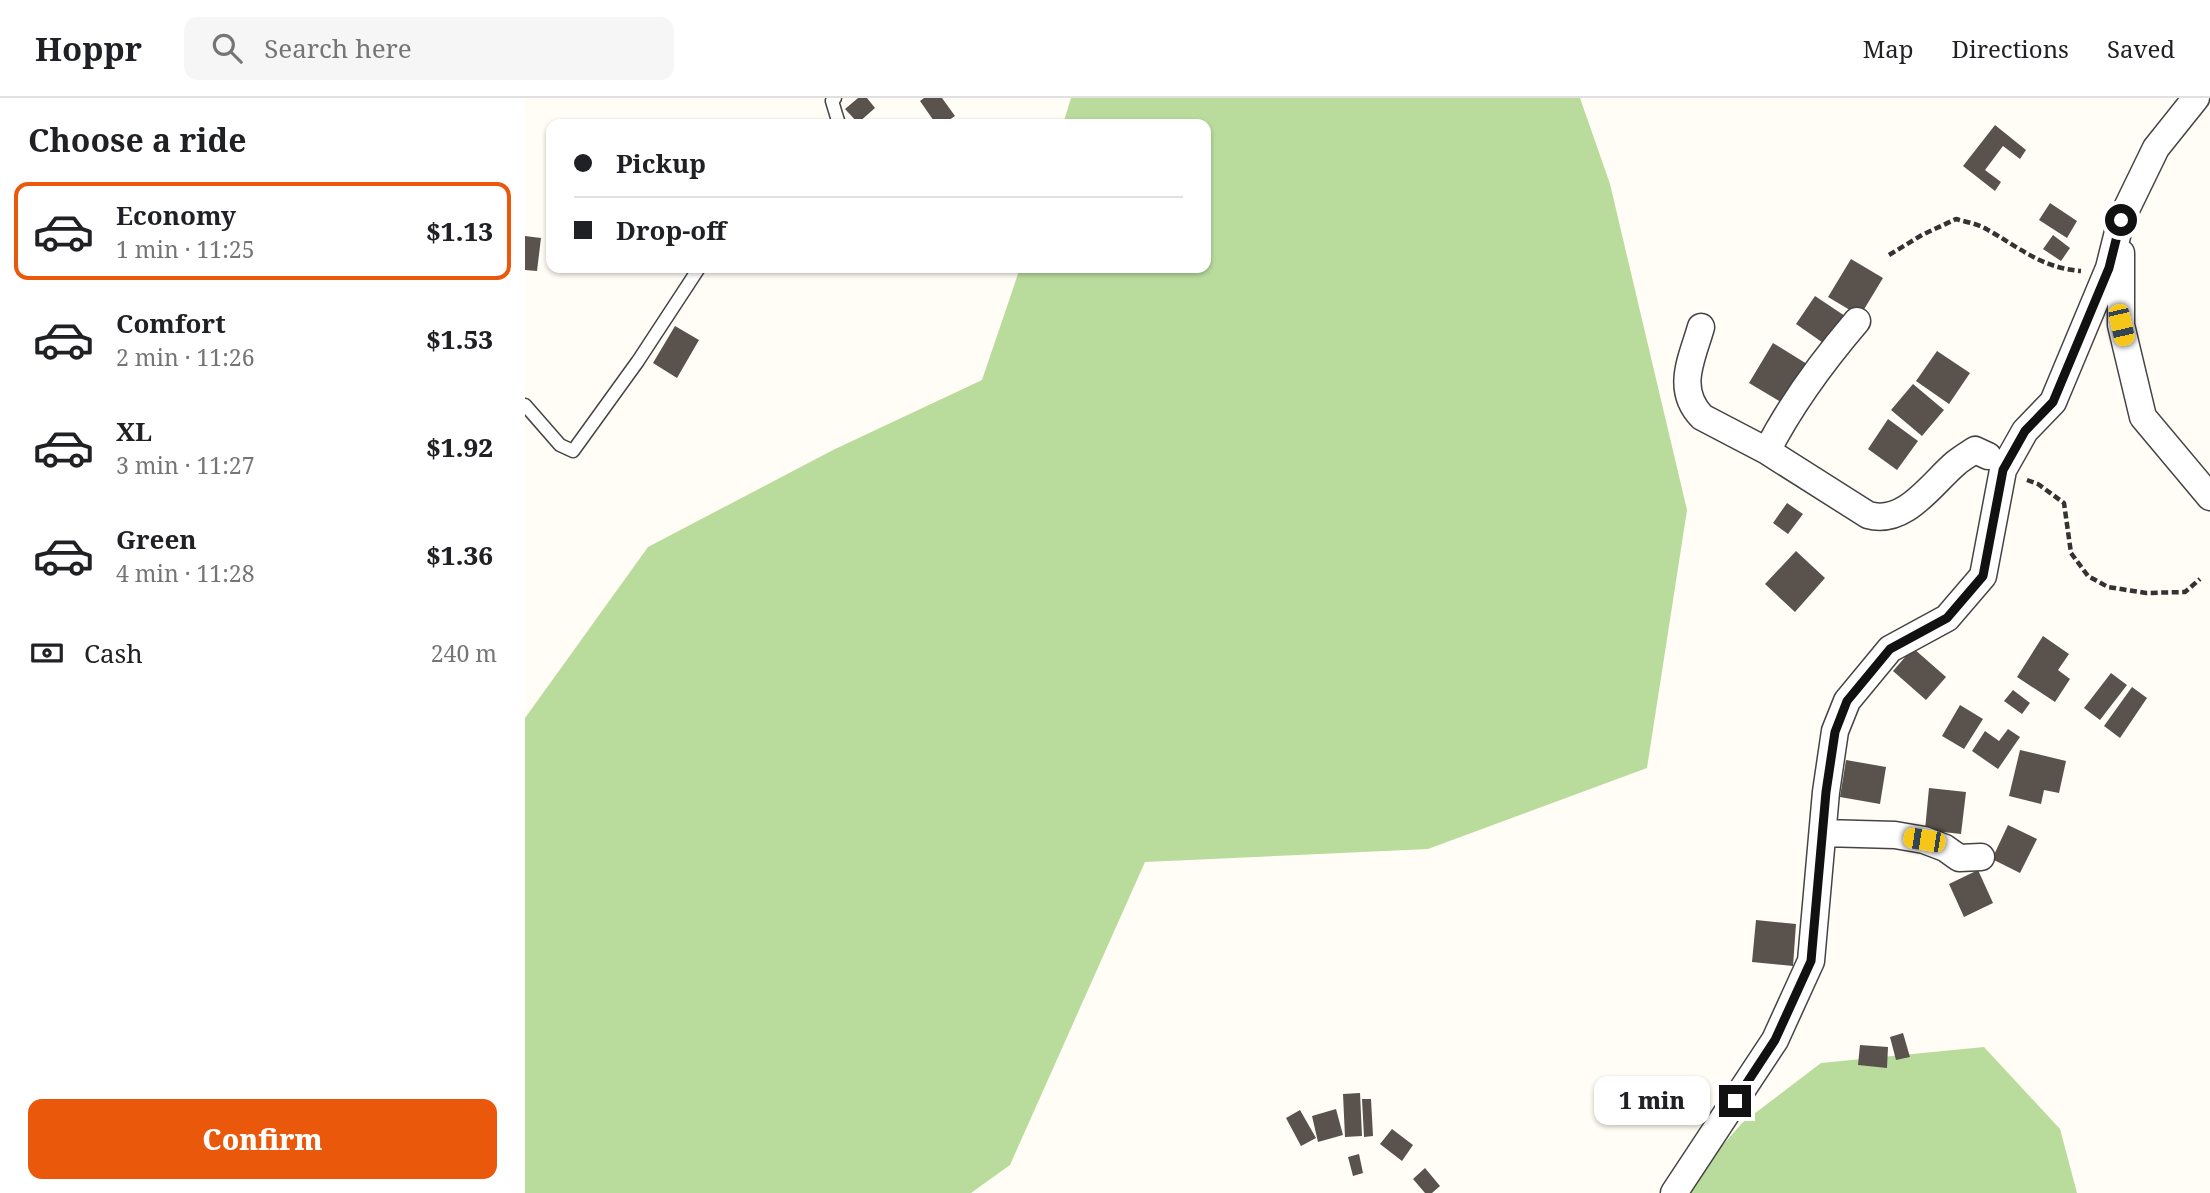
<!DOCTYPE html>
<html lang="en">
<head>
<meta charset="utf-8">
<style>
  body { margin:0; font-family:"Noto Serif",serif; background:#f6f6f6; color:#202124; height:100vh; display:flex; flex-direction:column; font-size:26px; white-space:nowrap }
  * { box-sizing:border-box; margin:0 }
  p { font-size:23px; color:#757577 }
  .icon { flex:none; width:38px; height:38px; fill:none; stroke:currentColor; stroke-width:2; stroke-linecap:round; stroke-linejoin:round }
  .map { position:relative; flex:1; overflow:hidden }
  .side { display:flex; flex-direction:column; background:#fff; width:525px }
  .side>* { flex:none }
  .guide { position:absolute; left:21px; top:21px; width:665px; height:154px; border-radius:14px; box-shadow:0 2px 5px #0004; display:grid; align-content:center; height:154px; padding:0 28px; background:#fff }
  .end { position:absolute; width:32px; height:32px; margin:-16px; border:9px solid #111; background:#fff; box-shadow:0 0 0 4px #fff }
  .from { border-radius:50% }
  .bubble { position:absolute; height:49px; border-radius:14px; background:#fff; box-shadow:0 2px 5px #0004; font-size:23px; font-weight:800; line-height:49px; text-align:center }
  .car { position:absolute; width:21px; height:42px; margin:-21px -10px; border-radius:9px; box-shadow:0 0 5px 2px #0007; background:linear-gradient(#f5c518 24%,#345 0 40%,#f5c518 0 76%,#345 0 86%,#f5c518 0) }
  .guide b { display:flex; align-items:center; gap:24px; height:66px; font-size:26px }
  .guide b+b { border-top:2px solid #e0e0e0 }
  .guide i { width:18px; height:18px; background:#202124 }
  ul { padding:0; list-style:none }
  li { display:flex; align-items:center; gap:21px; height:98px; margin:0 14px 10px; padding:0 14px; border:4px solid transparent; border-radius:14px }
  li div { flex:1 }
  li b { display:block; font-size:26px }
  li em { font-style:normal; font-weight:800 }
  li.active { border-color:#ea580c }
  li>.icon { width:63px; height:63px; stroke-width:1.5 }
  h2 { padding:0 28px; font-size:32px; line-height:84px }
  .pay { display:flex; align-items:center; gap:18px; height:77px; padding:0 28px; font-size:26px }
  .pay p { margin-inline-start:auto }
  .cta { display:flex; gap:14px; margin-top:auto; padding:14px 28px }
  .cta a { flex:1; height:80px; border-radius:14px; background:#ea580c; color:#fff; font-size:28px; font-weight:800; line-height:80px; text-align:center }
  header { display:flex; align-items:center; gap:42px; box-sizing:border-box; height:98px; padding:0 35px; background:#fff; border-bottom:2px solid #e0e0e0 }
  header strong { font-size:33px }
  nav { display:flex; gap:38px; margin-inline-start:auto; font-size:24px }
  .search { width:490px; height:63px; background:#f6f6f6; display:flex; align-items:center; gap:18px; box-sizing:border-box; padding:0 24px; border-radius:14px; color:#757577; font-size:26px }
  main { display:flex; flex:1; min-height:0 }
  .map>svg:first-child { display:block }
</style>
</head>
<body>
<header>
<strong>Hoppr</strong>
<div class="search"><svg class="icon" aria-label="search" viewBox="0 0 24 24"><circle cx="10" cy="10" r="6"/><path d="M15 15l6 6"/></svg>Search here</div>
<nav><a>Map</a><a>Directions</a><a>Saved</a></nav>
</header>
<main>
<section class="side">
<h2>Choose a ride</h2>
<ul>
<li class="active"><svg class="icon" aria-label="car" viewBox="0 0 24 24"><path d="M5 17H2v-5l4-1 3-4h7l3 4 3 1v5h-3M9 17h6M6 11h13"/><circle cx="7" cy="17" r="2"/><circle cx="17" cy="17" r="2"/></svg><div><b>Economy</b><p>1 min · 11:25</p></div><em>$1.13</em></li>
<li><svg class="icon" aria-label="car" viewBox="0 0 24 24"><path d="M5 17H2v-5l4-1 3-4h7l3 4 3 1v5h-3M9 17h6M6 11h13"/><circle cx="7" cy="17" r="2"/><circle cx="17" cy="17" r="2"/></svg><div><b>Comfort</b><p>2 min · 11:26</p></div><em>$1.53</em></li>
<li><svg class="icon" aria-label="car" viewBox="0 0 24 24"><path d="M5 17H2v-5l4-1 3-4h7l3 4 3 1v5h-3M9 17h6M6 11h13"/><circle cx="7" cy="17" r="2"/><circle cx="17" cy="17" r="2"/></svg><div><b>XL</b><p>3 min · 11:27</p></div><em>$1.92</em></li>
<li><svg class="icon" aria-label="car" viewBox="0 0 24 24"><path d="M5 17H2v-5l4-1 3-4h7l3 4 3 1v5h-3M9 17h6M6 11h13"/><circle cx="7" cy="17" r="2"/><circle cx="17" cy="17" r="2"/></svg><div><b>Green</b><p>4 min · 11:28</p></div><em>$1.36</em></li>
</ul>
<div class="pay"><svg class="icon" aria-label="cash" viewBox="0 0 24 24"><path d="M3 7h18v10H3z"/><circle cx="12" cy="12" r="2"/></svg>Cash<p>240 m</p></div>
<div class="cta"><a>Confirm</a></div>
</section>
<div class="map">
<svg width="1685" height="1095" viewBox="0 0 1685 1095">
  <rect width="100%" height="100%" fill="#fffdf5"/>
  <!-- forest -->
  <path fill="#b9dc9c" d="M546 0H1055L1085 86 1162 412 1122 670 903 751 620 764 485 1067 446 1095H0V620L123 449 308 352 457 282 495 170H681V26H538Z
    M1459 949 1535 1031 1552 1095H1156L1217 1025 1296 965Z"/>
  <!-- building -->
  <path fill="#5a524d" d="M333 0H342L350 10 333 25 320 11Z
    M399 0H417L430 18 418 26H411L395 3Z
    M1470 27 1501 52 1495 61 1478 48 1460 72 1476 84 1470 93 1438 68Z
    M1525 105 1552 123 1542 140 1514 122Z
    M1528 137 1545 150 1536 163 1518 151Z
    M0 138 16 140 12 173 0 172Z
    M1326 161 1358 180 1335 218 1303 199Z
    M1290 198 1323 220 1304 249 1271 226Z
    M150 228 174 242 152 280 128 265Z
    M1248 245 1282 266 1259 306 1224 285Z
    M1412 253 1445 275 1424 306 1391 283Z
    M1388 286 1419 312 1397 338 1366 312Z
    M1363 321 1393 343 1372 372 1343 351Z
    M1262 405 1278 416 1263 436 1248 425Z
    M1271 453 1300 480 1270 514 1240 486Z
    M1518 538 1544 556 1533 572 1545 581 1530 604 1492 579Z
    M1388 550 1421 579 1401 602 1368 573Z
    M1586 575 1602 587 1575 622 1559 610Z
    M1607 589 1622 600 1595 640 1579 628Z
    M1488 592 1505 605 1497 616 1479 603Z
    M1435 607 1458 621 1439 651 1417 638Z
    M1483 631 1495 639 1473 671 1447 653 1460 633 1474 643Z
    M1495 652 1541 663 1534 695 1519 692 1516 706 1484 698Z
    M1321 662 1361 669 1355 706 1315 699Z
    M1404 690 1441 694 1436 736 1400 732Z
    M1483 727 1512 741 1495 775 1467 761Z
    M1453 772 1468 805 1439 819 1424 786Z
    M1231 822 1271 826 1268 868 1227 864Z
    M1378 935 1385 959 1371 962 1365 939Z
    M1335 947 1363 949 1362 970 1333 967Z
    M835 995 837 1038 820 1039 818 996Z
    M837 1001H846L848 1038 839 1039Z
    M811 1011 818 1037 793 1044 787 1018Z
    M775 1012 791 1040 776 1048 761 1020Z
    M867 1031 888 1047 877 1063 855 1046Z
    M834 1056 838 1075 828 1078 823 1059Z
    M900 1070 915 1088 907 1095H900L888 1081Z"/>
  <g fill="none" stroke-linecap="round" stroke-linejoin="round">
    <defs>
      <path id="service" d="M310 0 307 3 314 26
        M0 307 35 347 48 353 113 263 174 170"/>
      <path id="minor" d="M1596 155V227L1618 319 1685 399
        M1332 223C1297 264 1266 306 1242 353L1343 417C1380 428 1407 385 1431 365 1437 360 1444 356 1450 352L1463 358
        M1176 229C1167 261 1150 291 1177 319L1242 353
        M1298 735 1370 737 1399 742 1420 750 1434 760 1456 759
        M1149 1095 1250 942 1286 863 1301 694 1310 633 1322 603 1365 551 1422 520 1458 478 1478 372 1500 333 1528 304 1584 170 1596 122 1631 50 1671 0"/>
    </defs>
    <!-- service casing -->
    <use href="#service" stroke="#444" stroke-width="15"/>
    <!-- minor casing -->
    <use href="#minor" stroke="#444" stroke-width="29"/>
    <!-- path -->
    <path stroke="#333" stroke-width="4.5" stroke-dasharray="7 3.5" stroke-linecap="butt" d="M1364 157 1397 137 1431 121C1441 124 1454 126 1463 132 1495 150 1517 170 1556 173
      M1502 382 1513 386 1539 405 1546 455 1563 478 1583 489 1621 495 1660 494 1675 481"/>
    <!-- service -->
    <use href="#service" stroke="#fff" stroke-width="12"/>
    <!-- minor -->
    <use href="#minor" stroke="#fff" stroke-width="26"/>
  </g>
  <g fill="none" stroke-linecap="round" stroke-linejoin="round">
    <!-- route -->
    <path stroke="#111" stroke-width="9" d="M1210 1003 1250 942 1286 863 1301 694 1310 634 1322 603 1365 551 1422 520 1458 478 1478 372 1500 333 1528 304 1584 170 1596 122"/>
  </g>
</svg>
<i class="end from" style="left:1596px;top:122px"></i>
<i class="end" style="left:1210px;top:1003px"></i>
<div class="bubble" style="left:1069px;top:978px;width:116px">1 min</div>
<i class="car" style="left:1596px;top:227px;rotate:167deg"></i>
<i class="car" style="left:1399px;top:742px;rotate:279deg"></i>
<div class="guide">
<b><i class="from"></i>Pickup</b>
<b><i></i>Drop-off</b>
</div>
</div>
</main>
</body>
</html>
